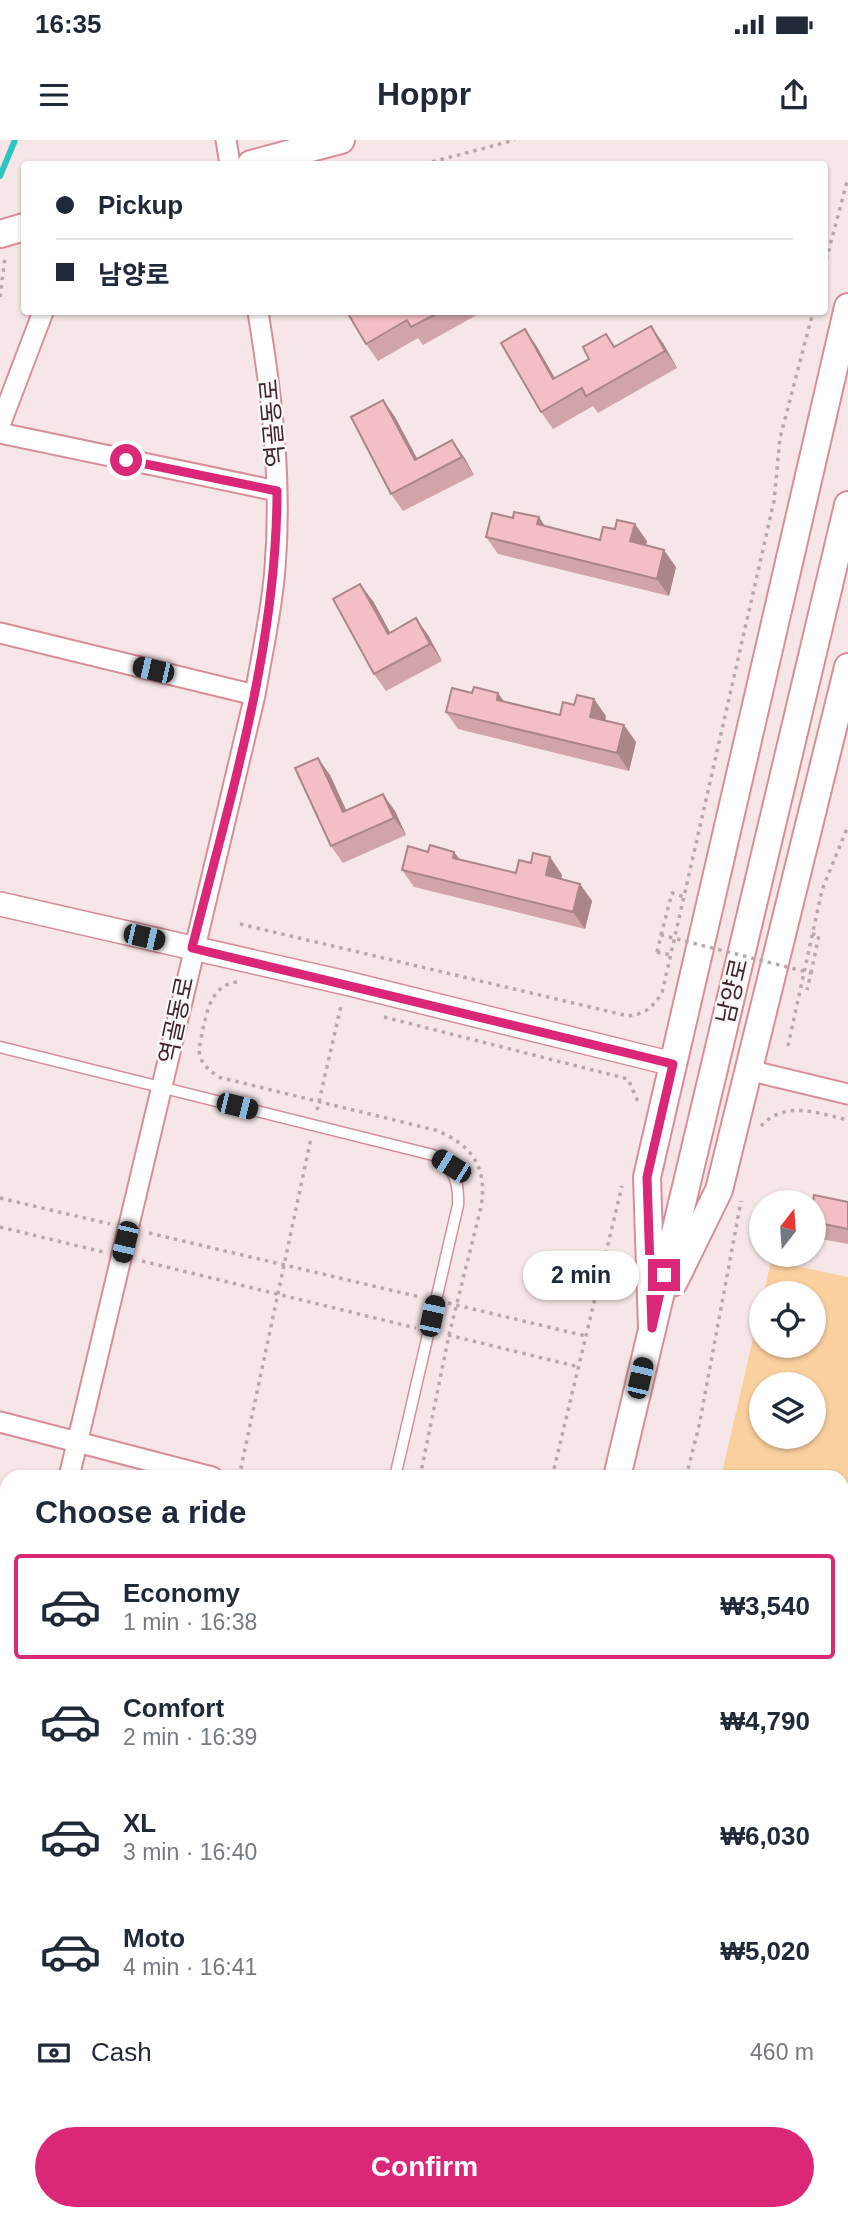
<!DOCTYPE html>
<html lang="en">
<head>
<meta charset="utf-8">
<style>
  body { margin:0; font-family:Arial,"Noto Sans KR",sans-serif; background:#f2f2f3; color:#1f2937; height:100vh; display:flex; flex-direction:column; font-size:26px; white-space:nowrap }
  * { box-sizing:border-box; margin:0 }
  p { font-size:23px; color:#747a83 }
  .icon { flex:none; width:38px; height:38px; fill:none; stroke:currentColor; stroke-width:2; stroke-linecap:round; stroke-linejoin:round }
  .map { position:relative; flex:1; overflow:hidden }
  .details { position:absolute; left:0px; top:1330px; width:849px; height:751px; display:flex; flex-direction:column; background:#fff; border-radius:21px 21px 0 0; box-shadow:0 2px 5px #0004 }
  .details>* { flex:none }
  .top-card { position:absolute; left:21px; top:21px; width:807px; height:154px; border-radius:7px; box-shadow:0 2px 5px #0004; display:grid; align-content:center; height:154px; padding:0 35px; background:#fff }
  .needle { width:46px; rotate:17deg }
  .buttons { position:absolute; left:749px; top:1050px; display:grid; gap:14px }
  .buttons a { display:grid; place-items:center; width:77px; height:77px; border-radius:50%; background:#fff; box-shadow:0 2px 5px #0004; font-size:35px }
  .end { position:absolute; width:32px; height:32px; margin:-16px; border:9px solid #db2777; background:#fff; box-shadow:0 0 0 4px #fff }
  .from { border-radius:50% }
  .bubble { position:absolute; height:49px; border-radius:24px; background:#fff; box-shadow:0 2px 5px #0004; font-size:23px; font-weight:700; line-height:49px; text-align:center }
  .car { position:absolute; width:21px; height:42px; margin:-21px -10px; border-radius:9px; box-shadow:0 0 5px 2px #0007; background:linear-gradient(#222 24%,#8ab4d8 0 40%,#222 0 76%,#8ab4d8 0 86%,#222 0) }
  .top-card b { display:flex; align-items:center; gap:24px; height:66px; font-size:26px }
  .top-card b+b { border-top:2px solid #e0e1e3 }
  .top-card i { width:18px; height:18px; background:#1f2937 }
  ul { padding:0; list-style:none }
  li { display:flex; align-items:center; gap:21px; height:105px; margin:0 14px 10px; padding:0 21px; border:4px solid transparent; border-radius:7px }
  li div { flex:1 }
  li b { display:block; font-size:26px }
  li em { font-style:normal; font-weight:700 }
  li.current { border-color:#db2777 }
  li>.icon { width:63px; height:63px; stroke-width:1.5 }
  h2 { padding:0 35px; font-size:32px; line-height:84px }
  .pay { display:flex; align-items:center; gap:18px; height:77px; padding:0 35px; font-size:26px }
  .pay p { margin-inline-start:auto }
  .primary-button { display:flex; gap:14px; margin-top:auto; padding:14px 35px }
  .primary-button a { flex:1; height:80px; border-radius:42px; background:#db2777; color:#fff; font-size:28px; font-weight:700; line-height:80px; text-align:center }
  .status { display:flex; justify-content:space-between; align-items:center; height:49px; padding:0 35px; background:#fff; direction:ltr }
  .status svg { height:19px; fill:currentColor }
  header { display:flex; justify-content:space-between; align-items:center; height:91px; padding:0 35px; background:#fff; font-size:32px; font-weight:700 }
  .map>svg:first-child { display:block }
</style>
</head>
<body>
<div class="status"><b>16:35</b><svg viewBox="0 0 49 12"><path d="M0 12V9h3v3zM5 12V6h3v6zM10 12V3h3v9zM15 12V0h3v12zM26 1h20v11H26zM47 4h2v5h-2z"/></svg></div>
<header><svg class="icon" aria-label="menu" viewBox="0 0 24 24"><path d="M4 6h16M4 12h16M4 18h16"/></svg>Hoppr<svg class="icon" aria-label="share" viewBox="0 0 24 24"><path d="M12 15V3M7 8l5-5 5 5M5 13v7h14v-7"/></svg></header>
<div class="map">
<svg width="848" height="2080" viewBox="0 0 848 2080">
  <rect width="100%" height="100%" fill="#f7e6e8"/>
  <!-- green -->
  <path fill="#fad09f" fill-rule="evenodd" d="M771 1121 848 1137V1526L842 1525V1337H721L761 1164V1206H814V1153H764ZM761 1244H814V1297H761Z"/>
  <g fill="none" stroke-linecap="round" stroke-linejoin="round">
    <!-- stream -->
    <path stroke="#2cc6c1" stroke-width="6" d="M0 36 15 0"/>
    <defs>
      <path id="service" d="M0 907 433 1015C454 1028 459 1040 458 1065L395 1337
        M0 1759 7 1760"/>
      <path id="minor" d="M226 0 230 24
        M0 285 43 172
        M0 293 277 351
        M0 493 255 555
        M748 930 848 954
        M0 1282 212 1337
        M69 1337 255 555C262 513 272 470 275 428 282 341 272 257 258 172
        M0 1708 7 1658"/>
      <path id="tertiary" d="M0 764 346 843 673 924
        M502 2074 504 2080
        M417 2080 422 2074"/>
      <path id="secondary" d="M251 24 341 0
        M0 94 24 87
        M674 1142 719 1050 848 527
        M652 1188 647 1037 848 167
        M617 1337 848 365
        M458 2080 459 2074"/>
    </defs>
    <!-- service casing -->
    <use href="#service" stroke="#d88e98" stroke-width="13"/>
    <!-- minor casing -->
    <use href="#minor" stroke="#d88e98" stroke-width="23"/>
    <!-- tertiary casing -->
    <use href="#tertiary" stroke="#d88e98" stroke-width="26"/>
    <!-- secondary casing -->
    <use href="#secondary" stroke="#d88e98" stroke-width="30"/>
    <!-- path -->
    <path stroke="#bba6a9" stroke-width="3.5" stroke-dasharray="3.5 5" stroke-linecap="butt" d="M424 24 515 0
      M824 128 848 38
      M0 157 5 117
      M240 784 628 876C645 874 653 867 662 853L774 361 780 298 813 172
      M661 795 672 753 684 757
      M657 812 671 815
      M811 833 819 795 812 794
      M237 842C211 845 207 871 202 893 201 901 198 909 200 916 203 926 210 930 218 937L435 990C472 1004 488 1028 481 1067L449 1195 420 1337
      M384 877 628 939 639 964
      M788 906 822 750 848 686
      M317 970 341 866
      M761 986C785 960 817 973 848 980
      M0 1058 110 1084
      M0 1087 103 1112
      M149 1093 420 1157
      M142 1121 416 1188
      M448 1163 586 1196
      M448 1195 579 1227
      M239 1337 311 998
      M552 1337 622 1046
      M686 1337 699 1286 741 1061
      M183 2074 243 2080
      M386 2080 393 2074"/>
    <!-- service -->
    <use href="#service" stroke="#fff" stroke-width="10"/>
    <!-- minor -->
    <use href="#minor" stroke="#fff" stroke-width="19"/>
    <!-- tertiary -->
    <use href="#tertiary" stroke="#fff" stroke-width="23"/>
    <!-- secondary -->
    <use href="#secondary" stroke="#fff" stroke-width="26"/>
    <!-- path-bridge -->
    <path stroke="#bba6a9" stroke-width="3.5" stroke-dasharray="3.5 5" stroke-linecap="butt" d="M657 812 661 795 811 833 807 850"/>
  </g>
  <!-- wall -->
  <path fill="#d1a4a9" d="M347 172H482L423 205 418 198 378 221 366 204Z
    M525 189 537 207 555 238 589 219 606 194 615 207 663 203 677 228 598 273 593 266 553 289 541 272Z
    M383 260 395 277 417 319 464 317 474 335 403 371 391 354Z
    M545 386 600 400 647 401 646 405 676 427 669 456 498 414 486 397Z
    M373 461 390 492 428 495 442 521 386 551 374 534Z
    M504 562 560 575 606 576 605 580 624 585 636 602 629 631 458 589 446 572Z
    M330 635 346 671H395L406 695 343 723 331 706Z
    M428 712H454L461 720 516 733 531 723 550 717 562 735 561 739 580 744 592 761 585 789 414 747 402 730Z
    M814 1062H848V1104L821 1099 814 1088Z
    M7 1871V1932L2 1924Z
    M325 2074H367L358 2079Z"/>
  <!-- shaded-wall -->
  <path fill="#aa8689" d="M651 186 663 203 677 228 665 211Z
    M525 189 537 207 565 256 553 239Z
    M383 260 395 277 427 337 415 320Z
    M452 300 464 317 474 335 462 317Z
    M539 377 551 395 537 384Z
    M635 384 647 401 642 419 630 401Z
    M664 410 676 427 669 456 657 439Z
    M360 444 373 461 400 511 388 494Z
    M416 478 428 495 442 521 430 504Z
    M498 553 510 570 497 560Z
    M594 559 606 576 602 594 590 577Z
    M624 585 636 602 629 631 617 613Z
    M318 618 330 635 355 689 343 672Z
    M383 654 395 671 406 695 394 678Z
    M454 712 466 729 453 718Z
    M550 717 562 735 558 752 546 735Z
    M580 744 592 761 585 789 573 772Z"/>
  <!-- building -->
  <path fill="#f3bfc4" stroke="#aa8689" stroke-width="2" d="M347 172H440L411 187 407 180 366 204Z
    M651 186 665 211 586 256 582 248 541 272 501 203 525 189 553 239 589 219 583 207 606 194 614 207Z
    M383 260 415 320 452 300 462 317 391 354 351 277Z
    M514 372 539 377 537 384 600 400 603 387 615 389 617 380 635 384 630 401 664 410 657 439 486 397 492 373 513 378Z
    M360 444 388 494 416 478 430 504 374 534 333 459Z
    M474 547 498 553 497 560 560 575 563 562 574 565 577 555 594 559 590 577 624 585 617 613 446 572 452 548 472 553Z
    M318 618 343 672 383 654 394 678 331 706 295 628Z
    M430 705 454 712 453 718 516 733 519 720 531 723 533 713 550 717 546 735 580 744 573 772 402 730 408 706 428 712Z
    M814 1055 848 1062V1089L814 1082 813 1062Z
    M7 1871V1925L2 1924Z"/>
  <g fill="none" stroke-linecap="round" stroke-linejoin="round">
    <!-- route -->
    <path stroke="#db2777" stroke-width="9" d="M126 320 277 351C277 507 230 658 192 808L673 924 647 1037 652 1188 664 1135"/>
  </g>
  <g text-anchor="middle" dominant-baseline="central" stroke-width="5" stroke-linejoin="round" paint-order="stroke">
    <!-- street labels -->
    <g font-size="24" fill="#422529" stroke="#f8f8f8">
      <text transform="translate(272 283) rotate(-95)">역골동로</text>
      <text transform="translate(732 851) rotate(-77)">남양로</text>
      <text transform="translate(176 880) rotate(-78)">역골동로</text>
    </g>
  </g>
</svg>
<div class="buttons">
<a><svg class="needle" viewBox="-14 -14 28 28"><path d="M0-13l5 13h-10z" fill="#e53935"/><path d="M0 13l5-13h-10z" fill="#747a83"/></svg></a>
<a><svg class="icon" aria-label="locate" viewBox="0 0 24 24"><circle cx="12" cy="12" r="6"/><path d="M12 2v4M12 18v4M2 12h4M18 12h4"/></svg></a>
<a><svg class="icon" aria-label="layers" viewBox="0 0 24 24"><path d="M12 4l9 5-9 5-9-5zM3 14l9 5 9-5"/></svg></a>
</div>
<i class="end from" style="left:126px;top:320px"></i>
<i class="end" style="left:664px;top:1135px"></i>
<div class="bubble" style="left:523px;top:1111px;width:116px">2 min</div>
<i class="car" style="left:153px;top:530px;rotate:283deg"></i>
<i class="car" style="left:144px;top:797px;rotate:103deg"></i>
<i class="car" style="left:237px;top:966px;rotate:104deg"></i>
<i class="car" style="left:451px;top:1026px;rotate:302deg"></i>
<i class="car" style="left:125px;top:1102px;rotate:193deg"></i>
<i class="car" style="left:432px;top:1176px;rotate:12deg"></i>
<i class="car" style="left:640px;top:1238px;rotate:13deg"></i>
<div class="top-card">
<b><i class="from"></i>Pickup</b>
<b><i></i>남양로</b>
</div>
<section class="details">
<h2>Choose a ride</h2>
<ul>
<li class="current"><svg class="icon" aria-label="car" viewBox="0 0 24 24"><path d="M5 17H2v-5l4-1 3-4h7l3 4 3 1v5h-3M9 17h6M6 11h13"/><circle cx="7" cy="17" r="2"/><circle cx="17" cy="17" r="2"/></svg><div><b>Economy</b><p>1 min · 16:38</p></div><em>₩3,540</em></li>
<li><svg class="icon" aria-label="car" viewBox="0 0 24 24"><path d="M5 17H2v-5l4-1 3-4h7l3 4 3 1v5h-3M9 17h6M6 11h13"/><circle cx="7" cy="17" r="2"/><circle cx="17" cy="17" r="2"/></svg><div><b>Comfort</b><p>2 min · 16:39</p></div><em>₩4,790</em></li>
<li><svg class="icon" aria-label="car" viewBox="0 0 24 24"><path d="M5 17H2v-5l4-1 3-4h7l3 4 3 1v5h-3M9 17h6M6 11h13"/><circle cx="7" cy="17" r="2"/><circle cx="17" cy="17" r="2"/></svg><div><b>XL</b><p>3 min · 16:40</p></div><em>₩6,030</em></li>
<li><svg class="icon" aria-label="car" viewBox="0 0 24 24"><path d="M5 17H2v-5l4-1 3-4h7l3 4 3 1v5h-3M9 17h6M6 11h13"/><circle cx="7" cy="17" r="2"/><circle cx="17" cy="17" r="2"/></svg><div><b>Moto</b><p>4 min · 16:41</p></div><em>₩5,020</em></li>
</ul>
<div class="pay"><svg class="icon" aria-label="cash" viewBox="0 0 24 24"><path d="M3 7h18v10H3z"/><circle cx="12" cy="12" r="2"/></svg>Cash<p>460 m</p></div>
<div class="primary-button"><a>Confirm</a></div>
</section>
</div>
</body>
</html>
